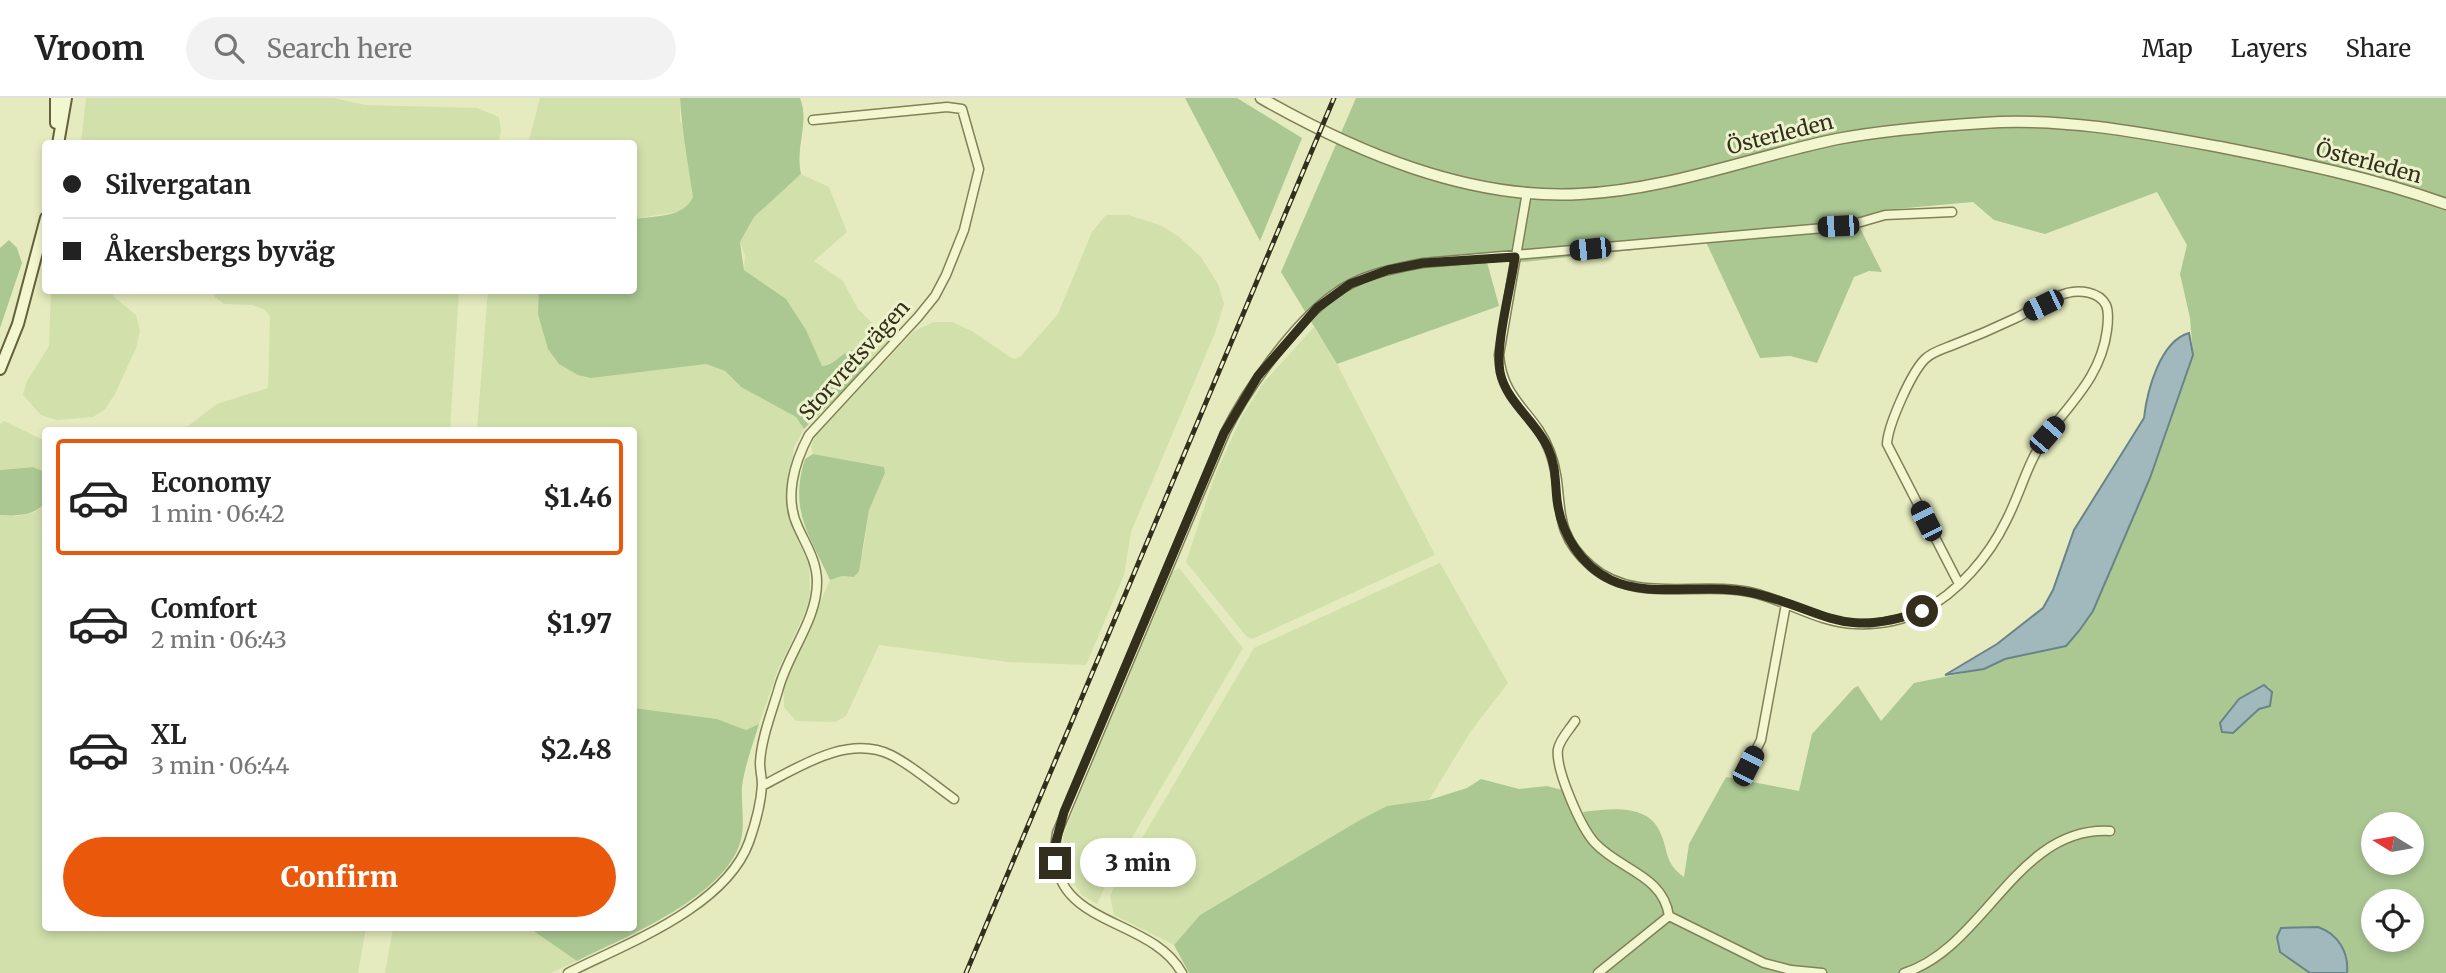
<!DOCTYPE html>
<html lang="en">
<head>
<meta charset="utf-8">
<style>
  body { margin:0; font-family:Merriweather,serif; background:#f2f2f2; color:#222; height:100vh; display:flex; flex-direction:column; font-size:26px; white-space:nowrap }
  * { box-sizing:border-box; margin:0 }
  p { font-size:23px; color:#767676 }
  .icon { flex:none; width:38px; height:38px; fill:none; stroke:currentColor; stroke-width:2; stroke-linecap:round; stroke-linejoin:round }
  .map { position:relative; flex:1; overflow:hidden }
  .drawer { position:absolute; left:42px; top:329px; width:595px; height:504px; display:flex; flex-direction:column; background:#fff; border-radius:7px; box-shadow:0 4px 10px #0003 }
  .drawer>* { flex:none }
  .top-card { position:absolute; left:42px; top:42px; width:595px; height:154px; border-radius:7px; box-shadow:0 4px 10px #0003; display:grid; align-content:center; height:154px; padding:0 21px; background:#fff }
  .needle { width:46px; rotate:281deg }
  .tools { position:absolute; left:2361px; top:714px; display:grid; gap:14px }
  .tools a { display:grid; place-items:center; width:63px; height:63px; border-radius:50%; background:#fff; box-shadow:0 4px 10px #0003; font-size:35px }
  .end { position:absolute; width:32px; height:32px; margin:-16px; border:9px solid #32301c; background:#fff; box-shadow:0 0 0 4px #fff }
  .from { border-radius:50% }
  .bubble { position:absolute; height:49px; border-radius:24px; background:#fff; box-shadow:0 4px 10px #0003; font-size:23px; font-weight:800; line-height:49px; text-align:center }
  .car { position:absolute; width:21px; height:42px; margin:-21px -10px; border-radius:9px; box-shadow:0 0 5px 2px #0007; background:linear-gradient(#222 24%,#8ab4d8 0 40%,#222 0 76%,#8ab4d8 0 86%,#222 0) }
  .top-card b { display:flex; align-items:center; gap:24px; height:66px; font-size:26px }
  .top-card b+b { border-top:2px solid #e0e0e0 }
  .top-card i { width:18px; height:18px; background:#222 }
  ul { padding:12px 0 0; list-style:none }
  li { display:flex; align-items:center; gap:21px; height:116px; margin:0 14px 10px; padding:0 7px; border:4px solid transparent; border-radius:7px }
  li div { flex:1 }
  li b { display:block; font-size:26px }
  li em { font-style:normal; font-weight:800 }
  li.current { border-color:#ea580c }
  li>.icon { width:63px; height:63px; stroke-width:1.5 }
  .cta { display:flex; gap:14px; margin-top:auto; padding:14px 21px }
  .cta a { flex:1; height:80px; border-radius:42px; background:#ea580c; color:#fff; font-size:28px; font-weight:800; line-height:80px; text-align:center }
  header { display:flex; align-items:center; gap:42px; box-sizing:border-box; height:98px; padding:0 35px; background:#fff; border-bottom:2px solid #e0e0e0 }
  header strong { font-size:33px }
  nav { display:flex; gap:38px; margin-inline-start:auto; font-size:24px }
  .search { width:490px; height:63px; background:#f2f2f2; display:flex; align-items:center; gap:18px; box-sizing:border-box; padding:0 24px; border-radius:38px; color:#767676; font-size:26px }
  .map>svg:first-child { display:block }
</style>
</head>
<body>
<header>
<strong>Vroom</strong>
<div class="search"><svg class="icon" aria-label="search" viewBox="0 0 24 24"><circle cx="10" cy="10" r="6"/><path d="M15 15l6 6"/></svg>Search here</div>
<nav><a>Map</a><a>Layers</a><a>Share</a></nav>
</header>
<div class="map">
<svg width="2446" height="875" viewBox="0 0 2446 875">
  <rect width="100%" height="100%" fill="#e5ebbe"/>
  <!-- farmland -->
  <path fill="#d2e0ac" d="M86 0H334L365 7 477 10 499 19 501 33 498 46 81 45Z
    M540 0H680V22L686 36 693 99 689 108 681 113 634 121V46H528Z
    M801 76 829 89 847 134 814 163 843 183 858 211 890 243 870 266 852 253 822 269 813 250 767 188 744 172 745 158 740 144 754 119Z
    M1106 117H1128L1160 127 1178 138 1201 159 1218 186 1224 206 1215 235 1131 434 1124 477 1086 567 1008 564 879 547 846 618 835 624 796 623 784 609V587L830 482 842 478 854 479 863 453 869 412 885 375 883 369 813 356 811 349 814 339 914 233 934 224H952L972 233 1010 259 1015 261 1021 258 1058 216 1092 134Z
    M488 192 539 193 538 195 685 268 706 266 725 273 741 289 796 319 804 331 794 349 787 394 792 430 809 466 810 494 808 508 778 572 759 626 746 632 717 621 634 610V332H477Z
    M51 193H112L114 199 136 217 140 233 136 250 115 296 105 311 93 319 57 322 41 317 23 297 27 283 49 248Z
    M216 193H459L450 332H164L188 328 217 306 268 290 270 218 264 211 252 207 224 206 215 199Z
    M1314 229 1337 266 1435 457 1252 541 1247 539 1186 464 1215 377 1242 318 1264 284Z
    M4 323 45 343V374L33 369 0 372V326Z
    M45 406 46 830H366L358 875H0V417L18 418 35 414Z
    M1440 465 1508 585 1471 633 1429 702 1387 708 1200 817 1174 847 1114 817 1110 798 1121 776 1254 550Z
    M1179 470 1243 550 1113 772 1097 806 1082 797 1065 773 1063 738 1141 545 1171 475Z
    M393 830H529L577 863 551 875H385Z"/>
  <!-- green -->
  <path fill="#abc893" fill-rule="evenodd" d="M680 0H800C810 24 795 49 801 76L754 119 740 144 744 172 786 201 806 232 822 268C834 267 840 256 852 252L870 266 804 331 796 319 741 289 725 273 706 266 591 280 578 277 559 266 548 251 538 216 539 193 634 192V121C653 118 684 120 693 99 688 66 682 33 680 0Z
    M1185 0H1237L1302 40 1260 143Z
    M1356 0H2446V875H2347L2345 854 2318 829 2281 830 2296 866 2310 875H1189L1174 847 1200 817 1360 722 1387 708 1429 702 1467 690 1481 681 1519 691 1547 688 1562 692 1585 736 1590 733 1583 714C1607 711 1646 705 1659 732 1669 751 1663 764 1684 779L1689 746 1726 679 1799 693 1812 636 1854 590 1858 588 1881 623 1914 585 1984 571 2005 561 2066 548 2093 513 2107 482 2150 380 2193 257 2190 220 2180 176 2187 147 2157 94 2045 136 1994 122 1973 104 1884 112 1859 128 1882 174 1869 173 1854 179 1817 265 1790 258 1760 260 1706 144 1523 164H1487L1499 208 1337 266 1281 174ZM2269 589 2272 594 2270 608 2259 611 2241 629 2220 625 2239 601ZM2373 726H2412V765H2373ZM2373 803H2412V842H2373Z
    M9 142 17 150 22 165 0 230V150Z
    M813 356 884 369 885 375 869 412 859 473 854 479 842 478 830 482C809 436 789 413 805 361Z
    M33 369 45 374V406C31 418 18 418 0 417V372Z
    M634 610 717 621 746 632 759 626C753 646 745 667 742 688 741 706 745 724 741 742 726 799 625 839 577 863L529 830H634Z"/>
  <!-- water -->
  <path fill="#a1b9bd" stroke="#698489" stroke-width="2" d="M2189 235 2193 257 2150 380 2093 513 2079 533 2066 548 2005 561 1984 571 1945 577 1997 546 2043 510 2053 492 2074 432 2144 320C2147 293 2160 243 2189 235Z
    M2264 587 2272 594 2270 608 2259 611 2233 635 2222 634 2220 625 2239 601Z
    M2318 829C2338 836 2349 854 2347 875H2310L2280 854 2277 839 2281 830Z"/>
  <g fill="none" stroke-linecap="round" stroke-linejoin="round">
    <defs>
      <path id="minor" d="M1527 94 1499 257C1503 305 1535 313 1550 354 1567 399 1547 430 1591 468 1635 507 1700 482 1754 495 1787 503 1820 525 1855 526 1878 527 1901 523 1922 513 1958 495 1989 458 2006 423 2021 394 2027 365 2046 338 2072 303 2101 278 2107 232 2108 224 2109 214 2106 207 2099 193 2079 192 2067 195 2049 200 2032 212 2016 220 1995 230 1974 239 1953 247 1943 251 1932 254 1925 261 1911 275 1888 327 1887 346L1959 486
        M1575 623C1570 631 1560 641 1558 651 1555 671 1581 730 1595 745 1620 772 1663 777 1669 818
        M1748 668 1761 642 1786 506
        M762 688C799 669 848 636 891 657 913 668 934 687 954 701
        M1669 818 1764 865 1791 872 1822 875
        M568 875C625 846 725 810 749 744 755 727 761 704 762 687 762 680 760 672 760 665 761 642 771 616 778 593 787 556 817 523 817 484 817 463 806 447 798 429 784 400 794 365 809 337L918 219 935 198 946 177 964 132 979 71 962 11 947 9 813 22
        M1182 875C1149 815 1040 831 1057 735L1225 335C1246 292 1294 225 1333 197 1359 177 1392 171 1423 165L1847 128 1885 117 1952 114
        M1598 875 1669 818
        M1904 875C1985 850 2016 728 2110 733"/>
      <path id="tertiary" d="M1261 0C1356 54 1468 102 1580 96 1668 92 1751 59 1837 41 1885 32 1935 28 1983 25 2062 19 2144 35 2220 49 2296 64 2373 80 2446 106"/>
      <path id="secondary" d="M56 25V0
        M58 46 66 0
        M0 271 18 226 46 120"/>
    </defs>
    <!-- minor casing -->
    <use href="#minor" stroke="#828058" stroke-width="11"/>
    <!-- tertiary casing -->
    <use href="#tertiary" stroke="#828058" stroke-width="13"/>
    <!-- secondary casing -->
    <use href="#secondary" stroke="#64613b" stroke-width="14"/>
    <!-- minor -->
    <use href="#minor" stroke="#f2f7d0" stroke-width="8"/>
    <!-- tertiary -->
    <use href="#tertiary" stroke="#f2f7d0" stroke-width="10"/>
    <!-- secondary -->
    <use href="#secondary" stroke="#f2f7d0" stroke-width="10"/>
    <defs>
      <path id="rail" d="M966 875 1334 0"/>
    </defs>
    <!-- rail casing -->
    <use href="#rail" stroke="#32301c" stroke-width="5"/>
    <!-- rail -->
    <use href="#rail" stroke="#eef3cd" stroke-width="2.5" stroke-dasharray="8" stroke-linecap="butt"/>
  </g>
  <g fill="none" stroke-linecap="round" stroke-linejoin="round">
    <!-- route -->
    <path stroke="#32301c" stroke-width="9" d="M1055 765 1054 751 1064 714 1224 335 1258 278 1317 210 1350 186 1388 172 1423 165 1515 159C1511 189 1495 247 1500 274 1506 304 1536 323 1548 350 1556 367 1555 384 1557 402 1561 435 1580 467 1611 482 1651 501 1706 484 1753 495 1826 512 1841 542 1922 513"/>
  </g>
  <g text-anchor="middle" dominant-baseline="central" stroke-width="6" stroke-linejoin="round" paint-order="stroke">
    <!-- street labels -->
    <g font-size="21" fill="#32301c" stroke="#eef3cd">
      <text transform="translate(1780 36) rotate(-14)">Österleden</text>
      <text transform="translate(2369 64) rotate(15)">Österleden</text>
      <text transform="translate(854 262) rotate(-48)">Storvretsvägen</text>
    </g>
  </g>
</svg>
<div class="tools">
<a><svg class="needle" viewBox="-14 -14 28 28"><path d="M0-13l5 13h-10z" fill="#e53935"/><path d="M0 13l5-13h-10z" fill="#767676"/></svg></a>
<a><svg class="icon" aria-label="locate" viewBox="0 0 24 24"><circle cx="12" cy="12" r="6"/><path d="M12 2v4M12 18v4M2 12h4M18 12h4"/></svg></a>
</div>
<i class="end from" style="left:1922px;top:513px"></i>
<i class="end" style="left:1055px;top:765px"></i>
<div class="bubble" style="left:1080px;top:740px;width:116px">3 min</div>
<i class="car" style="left:1838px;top:128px;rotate:267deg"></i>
<i class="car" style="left:1590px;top:151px;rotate:264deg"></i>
<i class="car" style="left:2043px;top:207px;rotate:244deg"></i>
<i class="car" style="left:2047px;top:337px;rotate:41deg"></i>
<i class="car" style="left:1926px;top:423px;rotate:333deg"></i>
<i class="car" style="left:1748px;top:668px;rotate:27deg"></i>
<div class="top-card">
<b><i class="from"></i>Silvergatan</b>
<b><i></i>Åkersbergs byväg</b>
</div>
<section class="drawer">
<ul>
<li class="current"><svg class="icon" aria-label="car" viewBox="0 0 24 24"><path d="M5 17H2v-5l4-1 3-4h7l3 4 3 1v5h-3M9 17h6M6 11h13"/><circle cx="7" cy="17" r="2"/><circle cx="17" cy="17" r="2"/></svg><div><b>Economy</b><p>1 min · 06:42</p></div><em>$1.46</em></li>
<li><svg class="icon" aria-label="car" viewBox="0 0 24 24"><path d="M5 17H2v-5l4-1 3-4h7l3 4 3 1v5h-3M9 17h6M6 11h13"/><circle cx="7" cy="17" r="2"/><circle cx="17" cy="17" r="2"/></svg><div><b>Comfort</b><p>2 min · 06:43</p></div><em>$1.97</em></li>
<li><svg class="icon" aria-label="car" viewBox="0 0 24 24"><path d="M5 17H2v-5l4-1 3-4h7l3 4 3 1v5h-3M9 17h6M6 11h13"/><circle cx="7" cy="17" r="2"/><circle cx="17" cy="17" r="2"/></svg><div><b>XL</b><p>3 min · 06:44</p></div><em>$2.48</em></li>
</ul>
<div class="cta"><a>Confirm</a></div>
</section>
</div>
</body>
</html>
